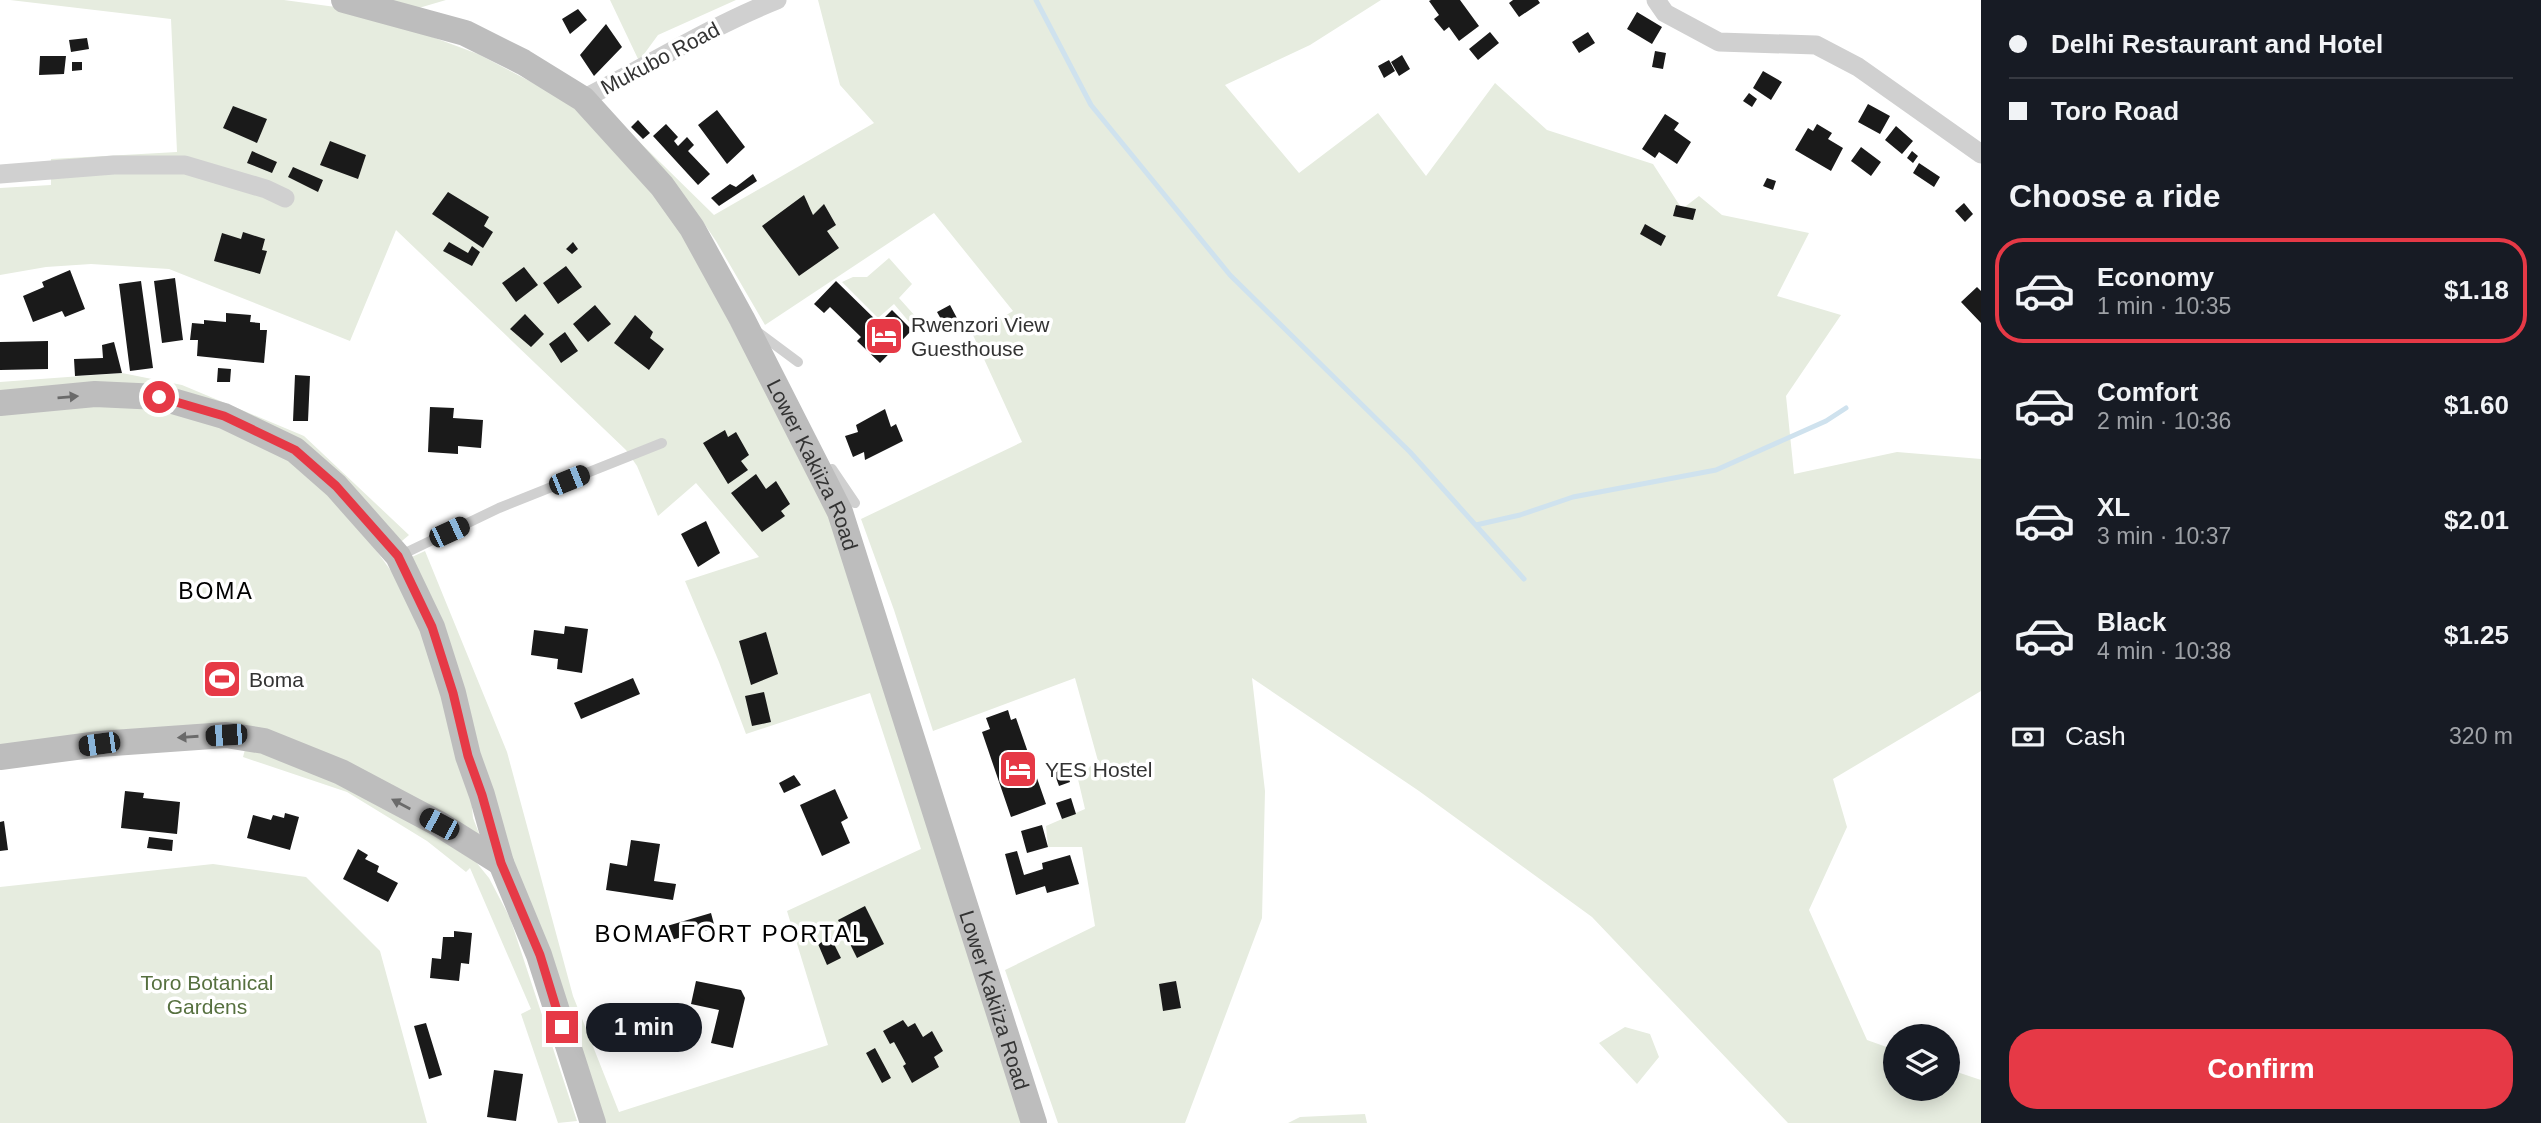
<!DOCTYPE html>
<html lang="en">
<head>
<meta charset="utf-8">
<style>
  body { margin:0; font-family:Arial,sans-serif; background:#20242c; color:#f1f3f6; height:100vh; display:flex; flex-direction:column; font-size:26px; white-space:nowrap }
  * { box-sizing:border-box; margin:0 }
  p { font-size:23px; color:#9ea1a6 }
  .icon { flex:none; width:38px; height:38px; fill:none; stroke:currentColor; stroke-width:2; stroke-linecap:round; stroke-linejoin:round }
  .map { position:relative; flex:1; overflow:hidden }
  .details { display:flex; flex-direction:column; background:#171b24; width:560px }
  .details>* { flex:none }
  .banner { display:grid; align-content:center; height:154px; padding:0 28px; background:#171b24 }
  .controls { position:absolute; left:1883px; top:1024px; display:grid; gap:14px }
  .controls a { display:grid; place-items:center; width:77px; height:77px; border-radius:50%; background:#171b24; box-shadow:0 4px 18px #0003; font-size:35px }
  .end { position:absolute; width:32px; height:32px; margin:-16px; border:9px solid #e63946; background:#fff; box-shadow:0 0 0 4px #fff }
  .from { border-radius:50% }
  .bubble { position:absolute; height:49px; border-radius:24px; background:#171b24; box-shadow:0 4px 18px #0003; font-size:23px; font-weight:600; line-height:49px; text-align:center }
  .car { position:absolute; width:21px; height:42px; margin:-21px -10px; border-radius:9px; box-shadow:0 0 5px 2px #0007; background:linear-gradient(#222 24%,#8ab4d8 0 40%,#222 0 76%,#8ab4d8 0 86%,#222 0) }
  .banner b { display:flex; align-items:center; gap:24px; height:66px; font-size:26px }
  .banner b+b { border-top:2px solid #363941 }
  .banner i { width:18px; height:18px; background:#f1f3f6 }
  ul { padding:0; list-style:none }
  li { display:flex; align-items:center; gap:21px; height:105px; margin:0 14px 10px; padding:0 14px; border:4px solid transparent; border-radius:28px }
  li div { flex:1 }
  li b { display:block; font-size:26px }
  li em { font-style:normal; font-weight:600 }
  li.selected { border-color:#e63946 }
  li>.icon { width:63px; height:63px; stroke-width:1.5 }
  h2 { padding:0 28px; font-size:32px; line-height:84px }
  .pay { display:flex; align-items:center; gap:18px; height:77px; padding:0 28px; font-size:26px }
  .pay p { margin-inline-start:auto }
  .button { display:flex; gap:14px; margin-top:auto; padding:14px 28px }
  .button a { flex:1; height:80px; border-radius:28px; background:#e63946; color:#fff; font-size:28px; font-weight:600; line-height:80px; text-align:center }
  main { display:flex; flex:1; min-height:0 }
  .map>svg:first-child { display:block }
</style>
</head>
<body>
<main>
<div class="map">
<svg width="1981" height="1123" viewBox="0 0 1981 1123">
  <rect width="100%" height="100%" fill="#fff"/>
  <!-- green -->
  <path fill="#e6ecdf" d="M10 0H284L343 8 384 19 478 54 575 105 608 133 682 232 840 533 1028 1123H596L403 561 425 551 507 752 573 996 619 1112 828 1045 787 911 921 849 870 693 746 734 719 662 685 581 759 557 696 483 658 516 637 466 626 450 396 230 350 341 169 269 91 264 46 267 0 275V188L51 185V159L177 152 171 19Z
    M392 0H446L412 10Z
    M610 0H736L658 35 639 61Z
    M818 0H1381L1310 45 1225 85 1299 173 1378 113 1426 176 1495 83 1547 130 1653 164 1682 209 1699 196 1722 215 1809 233 1777 296 1841 315 1786 396 1794 474 1897 452 1981 459V691L1833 779 1847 827 1809 910 1867 1040 1895 1050V1088H1948V1069L1981 1080V1123H1788L1592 917 1419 791 1252 678 1265 791 1262 918 1185 1123H1058L1005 970 1095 926 1082 847H1048L1046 826 1085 809 1077 775 1098 761 1075 678 933 731 894 610 861 519 1022 442 973 335 1013 311 934 213 765 325 716 241 701 219 610 113 714 215 874 123 840 85Z
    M889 258 912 284 899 298 916 317 910 323 894 304 878 318 842 282 853 277H867Z
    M122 373 182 385 304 436 409 535 396 546 225 412 0 399V382Z
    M162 401 290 455 332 489 427 621 468 765 473 818 487 854 264 741 0 757V411Z
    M247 742 342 778 476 862 489 878 510 918 577 1121 558 1123 521 1014 531 1009 470 868 466 872 427 841 347 792 243 757Z
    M213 864 306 877 380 951 427 1123H0V887Z
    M1625 1027 1650 1034 1659 1057 1637 1084 1599 1043Z
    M1365 1114 1367 1123H1288L1300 1117Z"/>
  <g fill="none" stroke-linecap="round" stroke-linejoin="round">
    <!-- stream -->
    <path stroke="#cfe2ee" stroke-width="5" d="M1036 0 1091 105 1230 275 1410 452 1524 579
      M1476 525 1520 515 1573 497 1716 470 1826 421 1846 408"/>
  </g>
  <!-- building -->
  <path fill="#1a1a1a" d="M1431 0H1460L1479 26 1459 41 1449 27 1444 31 1434 19 1439 15 1429 1Z
    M1513 0H1538L1540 3 1519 17 1509 3Z
    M578 9 587 20 570 34 562 19Z
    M1637 12 1662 27 1652 44 1627 29Z
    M606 24 622 47 594 76 580 55Z
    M1490 32 1499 43 1478 60 1469 49Z
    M1588 32 1595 43 1579 53 1572 42Z
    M87 38 89 49 71 52 69 40Z
    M1655 51 1666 53 1663 69 1652 67Z
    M1402 55 1410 69 1399 76 1391 62Z
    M40 56H66L64 74 39 75Z
    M1389 60 1395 71 1384 78 1378 66Z
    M72 62H82V70L72 71Z
    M1763 71 1782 82 1771 100 1753 88Z
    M1749 93 1757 99 1752 107 1743 101Z
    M1868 104 1890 116 1880 134 1858 122Z
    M233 106 267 119 257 143 223 128Z
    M717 110 745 147 727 164 698 125Z
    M1665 114 1679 123 1674 130 1691 142 1677 164 1659 152 1655 158 1642 149Z
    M638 120 650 133 643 139 631 127Z
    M666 124 678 137 674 141 678 146 687 137 694 145 688 151 710 174 698 185 653 136Z
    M1817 124 1832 133 1828 139 1843 148 1831 171 1795 150 1808 128 1813 131Z
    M1896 126 1913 141 1902 154 1885 140Z
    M330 141 366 155 358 179 320 165Z
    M1861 147 1881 162 1871 176 1851 161Z
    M252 151 277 162 272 173 247 163Z
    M1912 151 1918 156 1913 163 1907 158Z
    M1919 163 1940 177 1934 187 1913 173Z
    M293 167 323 180 318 192 288 177Z
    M753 174 757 181 719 206 711 198 730 184 736 187Z
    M1767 178 1776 181 1773 190 1763 186Z
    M448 192 489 217 484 226 493 232 483 248 432 214Z
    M804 195 813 215 824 204 836 225 827 231 839 248 799 276 762 226Z
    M1964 203 1973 214 1965 222 1955 211Z
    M1676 205 1696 209 1693 220 1673 216Z
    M1645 224 1666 236 1661 246 1640 234Z
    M243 232 265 239 262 250 267 251 260 274 214 261 222 233 241 239Z
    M449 242 468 253 472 246 480 252 472 266 443 251Z
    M573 242 578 249 572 254 566 249Z
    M566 266 582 287 558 304 543 283Z
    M524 267 538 285 516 302 502 283Z
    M70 270 85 309 65 317 62 311 33 322 23 296 44 287 42 282Z
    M175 278 183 340 162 343 154 281Z
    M141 281 153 368 130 371 119 284Z
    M836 281 879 323 892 310 912 330 880 363 857 341 861 337 830 307 824 313 814 304Z
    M1977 287 1981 291V323L1961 302Z
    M595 305 611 324 588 342 573 324Z
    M950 305 958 320 946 328 937 312Z
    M226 313 251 315 250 322 260 323V330H267L264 363 197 356 198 340H190L192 323 204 324V320L226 322Z
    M525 314 544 334 531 347 510 329Z
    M635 315 653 332 650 338 664 349 649 370 614 343Z
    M565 332 578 351 561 363 549 344Z
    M48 341V369L0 370V342Z
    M114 342 122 373 75 376 74 359 103 358 102 345Z
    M218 368 231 369 230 382H217Z
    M295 375 310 376 308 421H293Z
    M430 407 454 408 453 418 483 420 481 448 458 446V454L428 452Z
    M885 409 891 427 896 424 903 441 865 460 864 452 853 457 845 436 858 432 856 425Z
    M725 430 728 437 736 432 749 455 741 461 748 470 728 484 703 443Z
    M756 474 766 489 776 481 790 504 781 511 785 516 762 532 731 493Z
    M706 521 720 553 698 567 681 534Z
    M565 626 588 629 582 673 557 669 558 659 531 655 534 630 564 634Z
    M766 632 778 674 751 685 739 641Z
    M633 678 640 694 581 719 574 703Z
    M764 692 771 722 752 726 745 696Z
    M1008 710 1011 720 1016 718 1046 804 1011 817 982 732 990 729 986 718Z
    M1063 760 1070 782 1059 786 1051 764Z
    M794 775 801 785 784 793 779 783Z
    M835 789 848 818 841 822 850 843 822 856 800 805Z
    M125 791 144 793 143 798 180 802 177 834 121 828Z
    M1071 798 1076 814 1062 819 1056 803Z
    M285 813 299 817 290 850 247 838 253 815 271 820 273 815 284 818Z
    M4 821 8 850 0 851V822Z
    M1042 825 1048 847 1027 853 1021 831Z
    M149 837 173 840 172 851 147 848Z
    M631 840 660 844 654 881 676 884 673 900 606 890 610 863 627 866Z
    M358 849 368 855 365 859 379 866 377 872 398 883 388 902 343 879Z
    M1017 851 1024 875 1043 869 1042 863 1070 855 1079 884 1047 893 1045 886 1016 895 1005 854Z
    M865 906 884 944 857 958 838 920Z
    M711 913 715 928 671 940 667 926Z
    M454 931 472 933 469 964 461 963 459 981 430 978 432 958 441 959 443 937H454Z
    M831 938 841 958 827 965 818 944Z
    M696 981 741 990 745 998 733 1048 711 1043 719 1010 691 1004Z
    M1176 981 1181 1008 1163 1011 1159 984Z
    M903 1020 908 1027 915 1023 923 1037 932 1031 943 1051 934 1057 939 1067 912 1083 903 1066 906 1064 894 1042 890 1044 883 1031Z
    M426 1023 442 1075 429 1079 414 1026Z
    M875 1048 891 1078 882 1083 866 1053Z
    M494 1070 523 1074 516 1121 487 1117Z"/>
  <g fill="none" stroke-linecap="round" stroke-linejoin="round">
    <!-- lane -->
    <path stroke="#d0d0d0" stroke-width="10" d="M759 333 798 362
      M832 469 855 503
      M399 556 499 508 662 443"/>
    <!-- street -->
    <path stroke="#d0d0d0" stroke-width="19" d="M1656 0 1665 13 1719 42 1816 45 1858 67 1981 154
      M583 99C648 66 709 27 777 0
      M0 174 114 165H185L266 189 285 198"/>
    <!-- secondary -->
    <g stroke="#bdbdbd" stroke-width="26">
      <path id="s1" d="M344 0 465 33 523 62 583 99 662 186 692 228 742 319 840 512 1034 1123"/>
      <path d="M0 403 95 394 159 397 224 416 295 450 336 486 398 556 432 627 453 693 468 756 482 795 501 863 539 955 593 1123"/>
      <path d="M0 757 99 744 226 735 264 741 341 772 439 824 501 863"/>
    </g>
  </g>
  <!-- one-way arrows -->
  <defs><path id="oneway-solid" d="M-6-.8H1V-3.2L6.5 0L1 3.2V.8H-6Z" transform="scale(1.75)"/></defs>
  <g fill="#6a6a6a">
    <use href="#oneway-solid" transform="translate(68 397) rotate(-5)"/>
    <use href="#oneway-solid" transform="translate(188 737) rotate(176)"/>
    <use href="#oneway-solid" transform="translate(401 804) rotate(-152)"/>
  </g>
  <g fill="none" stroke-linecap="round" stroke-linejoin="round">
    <!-- route -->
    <path stroke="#e63946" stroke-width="9" d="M159 397 224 416 295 450 336 486 398 556 432 627 453 693 468 756 482 795 501 863 540 955 562 1027"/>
  </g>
  <!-- icons -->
  <defs>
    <symbol id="hotel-square" viewBox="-11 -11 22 22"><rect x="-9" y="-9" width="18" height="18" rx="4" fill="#e63946" stroke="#fff"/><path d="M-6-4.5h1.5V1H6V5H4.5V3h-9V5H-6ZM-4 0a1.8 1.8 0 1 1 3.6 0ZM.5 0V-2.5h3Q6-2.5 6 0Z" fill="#fff"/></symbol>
    <symbol id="stadium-square" viewBox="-11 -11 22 22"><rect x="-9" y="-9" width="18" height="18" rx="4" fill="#e63946" stroke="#fff"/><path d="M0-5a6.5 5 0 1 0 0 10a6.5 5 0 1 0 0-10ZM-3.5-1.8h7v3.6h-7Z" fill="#fff"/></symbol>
  </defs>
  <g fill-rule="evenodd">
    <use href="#hotel-square" x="862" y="314" width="44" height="44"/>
    <use href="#stadium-square" x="200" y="657" width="44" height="44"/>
    <use href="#hotel-square" x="996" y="747" width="44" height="44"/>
  </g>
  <g text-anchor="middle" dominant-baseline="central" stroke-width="7" stroke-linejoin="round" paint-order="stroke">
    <!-- street labels -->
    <g font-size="21" fill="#333" stroke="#fff">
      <text transform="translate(660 58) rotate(-28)">Mukubo Road</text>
      <text stroke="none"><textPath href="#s1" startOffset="696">Lower Kakiiza Road</textPath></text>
      <text stroke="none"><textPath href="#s1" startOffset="1262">Lower Kakiiza Road</textPath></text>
    </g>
    <!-- poi labels -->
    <g font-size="21" fill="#333" stroke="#fff" text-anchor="start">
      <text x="911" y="324">Rwenzori View<tspan x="911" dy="24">Guesthouse</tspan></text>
      <text x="249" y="679">Boma</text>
      <text x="1045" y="769">YES Hostel</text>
    </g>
    <!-- park labels -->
    <g font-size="21" fill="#56703f" stroke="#fff">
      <text x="207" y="982">Toro Botanical<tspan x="207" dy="24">Gardens</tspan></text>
    </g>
    <!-- neighbourhood labels -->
    <g font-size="23" letter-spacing="2" fill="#000" stroke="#fff">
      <text x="216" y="591">BOMA</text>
    </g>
    <!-- quarter labels -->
    <g font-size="24" letter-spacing="2" fill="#000" stroke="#fff">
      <text x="731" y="933">BOMA FORT PORTAL</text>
    </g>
  </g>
</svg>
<div class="controls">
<a><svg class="icon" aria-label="layers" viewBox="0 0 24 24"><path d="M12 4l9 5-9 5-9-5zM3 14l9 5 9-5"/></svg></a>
</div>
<i class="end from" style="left:159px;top:397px"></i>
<i class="end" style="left:562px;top:1027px"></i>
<div class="bubble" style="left:586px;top:1003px;width:116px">1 min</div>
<i class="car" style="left:569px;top:480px;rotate:68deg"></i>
<i class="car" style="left:449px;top:532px;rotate:65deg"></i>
<i class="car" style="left:226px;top:735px;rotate:266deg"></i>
<i class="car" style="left:99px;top:744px;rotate:262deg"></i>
<i class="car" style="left:439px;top:824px;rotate:298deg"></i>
</div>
<section class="details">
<div class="banner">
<b><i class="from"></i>Delhi Restaurant and Hotel</b>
<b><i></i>Toro Road</b>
</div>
<h2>Choose a ride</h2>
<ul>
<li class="selected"><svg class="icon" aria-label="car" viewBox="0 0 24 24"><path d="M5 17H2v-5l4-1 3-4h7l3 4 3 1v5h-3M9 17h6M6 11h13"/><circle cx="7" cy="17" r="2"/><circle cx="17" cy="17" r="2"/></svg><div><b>Economy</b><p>1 min · 10:35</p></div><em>$1.18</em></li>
<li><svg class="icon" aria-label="car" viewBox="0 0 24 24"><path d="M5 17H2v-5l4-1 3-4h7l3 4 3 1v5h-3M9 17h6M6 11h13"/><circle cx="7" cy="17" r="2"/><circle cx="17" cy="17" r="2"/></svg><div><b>Comfort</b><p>2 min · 10:36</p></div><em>$1.60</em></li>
<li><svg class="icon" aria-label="car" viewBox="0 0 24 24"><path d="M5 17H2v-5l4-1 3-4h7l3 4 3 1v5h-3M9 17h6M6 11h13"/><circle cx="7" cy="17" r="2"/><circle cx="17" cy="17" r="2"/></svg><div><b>XL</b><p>3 min · 10:37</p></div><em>$2.01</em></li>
<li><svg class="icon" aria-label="car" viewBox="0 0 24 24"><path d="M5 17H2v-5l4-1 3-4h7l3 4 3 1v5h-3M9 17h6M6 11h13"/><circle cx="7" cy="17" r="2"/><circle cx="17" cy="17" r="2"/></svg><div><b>Black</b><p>4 min · 10:38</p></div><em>$1.25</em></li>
</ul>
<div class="pay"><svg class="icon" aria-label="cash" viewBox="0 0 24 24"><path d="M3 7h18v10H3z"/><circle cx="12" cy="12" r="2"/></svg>Cash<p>320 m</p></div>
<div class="button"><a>Confirm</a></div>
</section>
</main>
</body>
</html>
